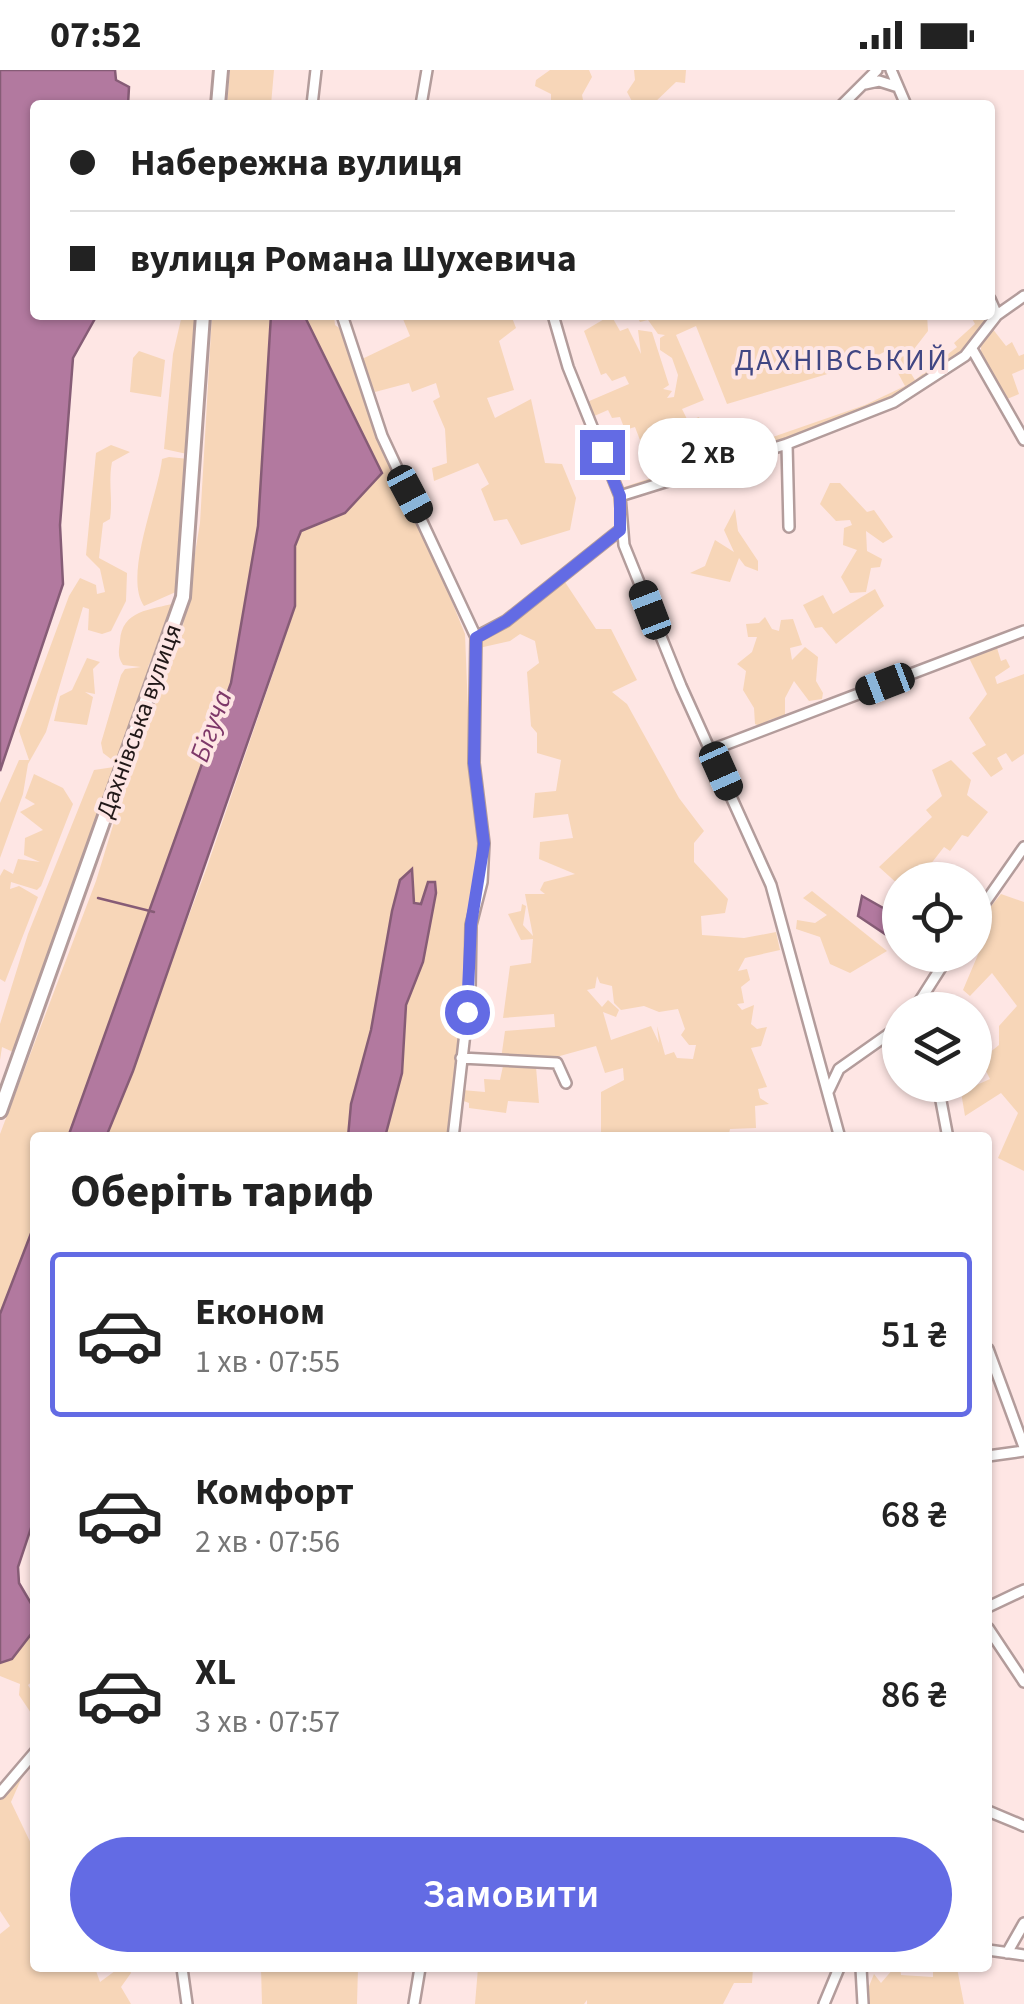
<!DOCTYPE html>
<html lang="uk">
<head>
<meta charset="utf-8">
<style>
  body { margin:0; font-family:"Source Sans 3",sans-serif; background:#f2f2f2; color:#222; height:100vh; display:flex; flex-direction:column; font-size:38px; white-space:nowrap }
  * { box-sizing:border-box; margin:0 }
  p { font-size:32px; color:#767676 }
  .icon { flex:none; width:55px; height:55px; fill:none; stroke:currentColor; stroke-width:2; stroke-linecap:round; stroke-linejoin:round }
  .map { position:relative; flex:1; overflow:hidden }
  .panel { position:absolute; left:30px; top:1062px; width:962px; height:840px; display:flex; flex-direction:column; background:#fff; border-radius:10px; box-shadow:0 2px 8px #0004 }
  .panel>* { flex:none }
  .top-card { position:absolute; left:30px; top:30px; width:965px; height:220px; border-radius:10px; box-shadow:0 2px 8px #0004; display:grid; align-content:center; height:220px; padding:0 40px; background:#fff }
  .controls { position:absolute; left:882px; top:792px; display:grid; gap:20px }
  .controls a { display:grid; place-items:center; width:110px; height:110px; border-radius:50%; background:#fff; box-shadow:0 2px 8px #0004; font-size:50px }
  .end { position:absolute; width:45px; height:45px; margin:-22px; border:12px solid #636be4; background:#fff; box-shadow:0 0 0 5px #fff }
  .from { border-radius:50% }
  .bubble { position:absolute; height:70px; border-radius:35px; background:#fff; box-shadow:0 2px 8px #0004; font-size:32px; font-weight:600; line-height:70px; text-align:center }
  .car { position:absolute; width:30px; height:60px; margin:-30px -15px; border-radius:12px; box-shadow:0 0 8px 2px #0007; background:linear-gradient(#222 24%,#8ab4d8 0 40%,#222 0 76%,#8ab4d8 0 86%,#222 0) }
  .top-card b { display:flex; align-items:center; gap:35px; height:95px; font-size:38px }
  .top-card b+b { border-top:2px solid #e0e0e0 }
  .top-card i { width:25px; height:25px; background:#222 }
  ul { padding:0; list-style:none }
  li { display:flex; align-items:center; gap:30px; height:165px; margin:0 20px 15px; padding:0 20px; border:5px solid transparent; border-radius:10px }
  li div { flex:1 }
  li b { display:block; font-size:38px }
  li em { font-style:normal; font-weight:600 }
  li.current { border-color:#636be4 }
  li>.icon { width:90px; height:90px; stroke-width:1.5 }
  h2 { padding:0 40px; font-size:45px; line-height:120px }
  .button { display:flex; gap:20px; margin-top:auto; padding:20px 40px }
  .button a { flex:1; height:115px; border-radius:60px; background:#636be4; color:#fff; font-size:40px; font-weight:600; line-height:115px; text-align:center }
  .status { display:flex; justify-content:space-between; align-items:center; height:70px; padding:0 50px; background:#fff; direction:ltr }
  .status svg { height:28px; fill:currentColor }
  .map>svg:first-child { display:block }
</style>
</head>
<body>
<div class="status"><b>07:52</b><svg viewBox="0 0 49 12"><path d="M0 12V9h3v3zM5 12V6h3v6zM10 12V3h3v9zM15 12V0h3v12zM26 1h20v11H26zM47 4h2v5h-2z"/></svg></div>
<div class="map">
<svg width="1024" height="1934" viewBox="0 0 1024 1934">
  <rect width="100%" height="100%" fill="#fee6e4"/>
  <!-- green -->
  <path fill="#f7d6b8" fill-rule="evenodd" d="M230 0H274L271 35H227Z
    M550 0H589L592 7 582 25 584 35H551V24L535 16 536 10Z
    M634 0H686L685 13 676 12 652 35H634L627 22 635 10Z
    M182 245H198L187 384 164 379 173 284Z
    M212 245H271L258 456 231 613 68 1067 35 1068V1153L0 1244V1064L96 811 137 677 181 568 200 453Z
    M304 245H334L335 255 342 260 465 564 471 717 480 789 464 933 453 935 451 946 463 948 451 1067 106 1068 207 797 283 574 295 536V476L301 461 345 443 382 403Z
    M410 245H511L516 258 499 271 514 320 487 328 495 348 531 329 545 393 562 394 576 428 570 460 521 475 507 449 494 451 481 419 489 414 478 393 434 411 432 398 447 393 445 359 433 331 440 327 436 313 412 322 409 313 375 322 360 290 410 266 403 249Z
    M611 245 620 261 628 258 641 284 638 260 652 262 669 315 663 319 672 321 667 328 674 327 678 305 672 288 660 280V268L665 265 658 264 648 250 640 252 636 245H927L928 261 904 292 915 310 957 277 954 273 975 254 970 245H986C965 331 704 395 625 420L621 418 654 407 635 357 625 360 620 347 612 348 608 340 592 347 587 332 629 314 625 306 612 311 606 303 601 305 584 261ZM696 256 727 334 841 300V284L860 279 867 291 886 281 905 316 865 335 712 388 699 347 688 351 682 339 704 330 676 265Z
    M992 258 1006 276 1012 272 1019 286 1024 284V299L1012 304 1019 324 1007 329 981 282V271Z
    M139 281 165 290 161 327 130 322 133 288Z
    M111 375 130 382 112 392C108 413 113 428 110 449L103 453 99 488 127 503 126 531 111 561 102 564 88 560 89 539 83 537 46 662 28 694 23 724 0 788V733L19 690H29L19 661 69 526 80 508 96 515 97 524 105 522 100 499 86 485 96 383Z
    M169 387 189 389 178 521 144 536C123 506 158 426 162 389Z
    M830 413H840L867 442 874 440 893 467 883 473 866 461 867 481 882 489 880 497 871 498 866 522 850 523 841 507 857 480 843 475 844 458 852 455 850 450 836 451 820 434Z
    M735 439 738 461 758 491V501L745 496 739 488 730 512 690 503 705 496 715 470 734 482 724 460Z
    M563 509 596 559H611L637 610 612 622 627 634 679 728 704 761 694 773V792L728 829 725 843 701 846 702 865 744 868 776 862 780 880 745 888 738 901 747 899 750 910 741 917 744 933 737 934 742 940 754 935 751 954 757 959 767 957 761 976 751 978 767 1017 758 1019 760 1028 769 1034 755 1036 756 1058 730 1059 728 1068 601 1065V1022L624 1010 623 998 605 1003 596 976 549 989H501L505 961 555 957 554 944 503 948 510 896 531 893 533 869 521 870 508 844 521 841 522 834 526 836 523 855 533 866 525 824H545L540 820 544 812 575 804 539 789 540 772 573 768 568 744 533 748 535 723 556 721 561 690 537 683V663L531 656 527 602 539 593 535 571 520 564 510 571 479 578 480 572 515 550ZM597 906 600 913 612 916 614 933 621 940 644 936 659 942 678 939 685 959 681 965 689 975H696L693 989 677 988 674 982 665 985 657 956 659 973 651 956 611 970 603 942 616 947 619 940 608 930 602 937 587 920 595 918Z
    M875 519 884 536 836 574 822 557 815 558 803 535 823 525 833 544Z
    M176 533 148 597 150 612 115 692 103 683 101 673 121 605 125 599 141 597 123 595C117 586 119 581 120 571 122 540 150 540 176 533Z
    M765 547 772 559 779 561 781 550 793 549 802 575 790 578 792 590 805 577 818 587 816 611 823 623 822 629 809 631 794 611 785 628V645L769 650 763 658 755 654 754 638 743 620 746 601 737 594 752 582 757 567H748L746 554 759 553Z
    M997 578 1001 591 1006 589 1010 597 995 607 997 614 1024 604V684L1012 692 1006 683 997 688 1003 699 991 707 972 683 986 675 969 648 987 624 969 588Z
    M87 588 100 592 93 599 95 624 85 622 93 627 87 655 54 651 60 626 72 620Z
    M951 690 971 710 967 725 988 742 968 767 962 765 950 781 944 777 923 804 941 810H900V816L879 797 932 747 926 740 942 726 932 700Z
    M114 697 90 778 13 982 2 977 0 990V954L28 864 94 700Z
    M34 704 63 718 73 734 41 816 37 820 11 812 10 819 19 816 38 827 5 912 0 909V806L4 799 13 804 18 789 40 792 24 785 25 768 43 760 20 742 35 734 25 728Z
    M812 821 887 881 850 903 830 894 820 867 796 859 797 850 815 853 827 845 803 828Z
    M1001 824 1024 832V1101L998 1088 1018 1043 1001 1023 965 1046 961 1022 990 1009 981 991 975 993V979L984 987 999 975V956L1017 936 992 903 970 926 963 920 985 868 982 865 975 880V856Z
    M503 996 536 997 539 1033 508 1031 506 1043 469 1038V1033L461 1030 462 1020 485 1022 484 1009 500 1010Z
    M35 1559V1609L28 1615 35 1627V1642L31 1643 19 1625 20 1614 0 1606V1593L12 1589Z
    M19 1703 23 1705 11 1732 35 1782V1898H95L100 1912 119 1898H129L131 1903 121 1917 131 1934H0V1864L10 1856 0 1841V1727Z
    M261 1898H358L357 1934H262Z
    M478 1898H753L752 1913H734L723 1934H587V1930L584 1934H475Z
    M894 1898H900L901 1905 933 1907V1898H957L964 1934H868L865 1926 874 1904 881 1913Z"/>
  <!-- water -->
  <path fill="#b2799f" stroke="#865c76" stroke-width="2.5" d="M0 0H115L116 10 129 17 128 35H35V245H97L73 288 60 455 63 514 0 701Z
    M271 245H304L382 403 345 443 301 461 295 476V536L133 1001 106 1067H68L231 613 258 456Z
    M412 799 414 833 421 834 428 812H435L436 823 423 892 406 935 402 1003 385 1067H348L351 1034 371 960 392 841 400 810Z
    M862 826 899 847 900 874 858 846Z
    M35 1153V1446L18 1497 19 1513 35 1540V1559L12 1589 0 1593V1244Z"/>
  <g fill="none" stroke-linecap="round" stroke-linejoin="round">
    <!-- stream -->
    <path stroke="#865c76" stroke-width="2.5" d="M98 828 154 842"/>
    <defs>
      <path id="street" d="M891 0 906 35
        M865 14 879 11 898 17
        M312 35 316 0
        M421 35 427 0
        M842 35 877 0
        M990 229 997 245
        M342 245 382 366 476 567 474 693 484 773 482 812 471 855 470 919 453 1068
        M553 245 568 297 620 426 624 475 681 616 771 815 840 1068
        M972 279 1024 370
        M787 374 789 457
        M620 426 787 374 894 332 965 286 997 245 1024 226
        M476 567 506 551 620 460
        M711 680 1024 561
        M975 847 1024 777
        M914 940 949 885
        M461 988 557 993 566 1013
        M938 1015 948 1068
        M829 1020 839 999 900 956
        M988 1279 1024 1377
        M988 1386 1024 1381
        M988 1537 1024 1520
        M988 1558 1024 1612
        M0 1723 35 1682
        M988 1741 1024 1756
        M988 1880 1024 1885
        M1007 1883 1024 1853
        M182 1898 187 1934
        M861 1898 863 1934
        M414 1934 420 1898
        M824 1934 839 1898"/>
      <path id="secondary" d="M218 35 221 0
        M0 1041 183 527 203 245"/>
    </defs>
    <!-- street casing -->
    <use href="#street" stroke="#b39c9b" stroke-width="14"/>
    <!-- secondary casing -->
    <use href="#secondary" stroke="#b39c9b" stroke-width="18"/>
    <!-- street -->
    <use href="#street" stroke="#fff" stroke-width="9"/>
    <!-- secondary -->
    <use href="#secondary" stroke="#fff" stroke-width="12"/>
  </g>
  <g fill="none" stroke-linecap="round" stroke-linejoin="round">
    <!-- route -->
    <path stroke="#636be4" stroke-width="12" d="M467 942 471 854 484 774 474 693 476 568 506 551 620 460V426L602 382"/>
  </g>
  <g text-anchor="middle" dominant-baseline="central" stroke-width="8" stroke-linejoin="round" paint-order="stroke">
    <!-- street labels -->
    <g font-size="25" fill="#211818" stroke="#fee6e4">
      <text transform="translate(139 651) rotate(-70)">Дахнівська вулиця</text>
    </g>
    <!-- water labels -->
    <g font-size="28" font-style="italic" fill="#7e3869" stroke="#fee6e4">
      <text transform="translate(211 656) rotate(-70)">Бігуча</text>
    </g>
    <!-- quarter labels -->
    <g font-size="30" letter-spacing="2.5" fill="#404683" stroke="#fee6e4">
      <text x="842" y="290">ДАХНІВСЬКИЙ</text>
    </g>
  </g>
</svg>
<div class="controls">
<a><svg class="icon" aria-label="locate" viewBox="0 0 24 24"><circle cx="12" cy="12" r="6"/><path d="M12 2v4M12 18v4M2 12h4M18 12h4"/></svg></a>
<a><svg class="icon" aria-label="layers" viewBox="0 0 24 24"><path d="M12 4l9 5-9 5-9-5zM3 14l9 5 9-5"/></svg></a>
</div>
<i class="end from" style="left:467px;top:942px"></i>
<i class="end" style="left:602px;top:382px"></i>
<div class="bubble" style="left:638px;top:348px;width:140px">2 хв</div>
<i class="car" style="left:410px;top:424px;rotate:152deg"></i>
<i class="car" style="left:650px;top:540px;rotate:339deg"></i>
<i class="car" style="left:885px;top:614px;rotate:249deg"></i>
<i class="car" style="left:721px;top:701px;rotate:156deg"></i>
<div class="top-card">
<b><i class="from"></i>Набережна вулиця</b>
<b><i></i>вулиця Романа Шухевича</b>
</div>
<section class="panel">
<h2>Оберіть тариф</h2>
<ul>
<li class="current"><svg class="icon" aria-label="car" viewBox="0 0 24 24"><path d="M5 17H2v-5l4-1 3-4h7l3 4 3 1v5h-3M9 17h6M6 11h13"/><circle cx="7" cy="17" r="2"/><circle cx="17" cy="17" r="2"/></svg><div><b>Економ</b><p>1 хв · 07:55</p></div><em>51 ₴</em></li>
<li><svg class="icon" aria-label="car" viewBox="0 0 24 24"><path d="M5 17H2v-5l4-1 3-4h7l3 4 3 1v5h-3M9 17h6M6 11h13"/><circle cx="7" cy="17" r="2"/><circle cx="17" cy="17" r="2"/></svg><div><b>Комфорт</b><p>2 хв · 07:56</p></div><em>68 ₴</em></li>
<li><svg class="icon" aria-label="car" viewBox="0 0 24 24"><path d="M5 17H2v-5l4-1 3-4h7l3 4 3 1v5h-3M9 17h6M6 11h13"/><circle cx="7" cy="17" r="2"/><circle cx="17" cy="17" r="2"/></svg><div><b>XL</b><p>3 хв · 07:57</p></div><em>86 ₴</em></li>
</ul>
<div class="button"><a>Замовити</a></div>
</section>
</div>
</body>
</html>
